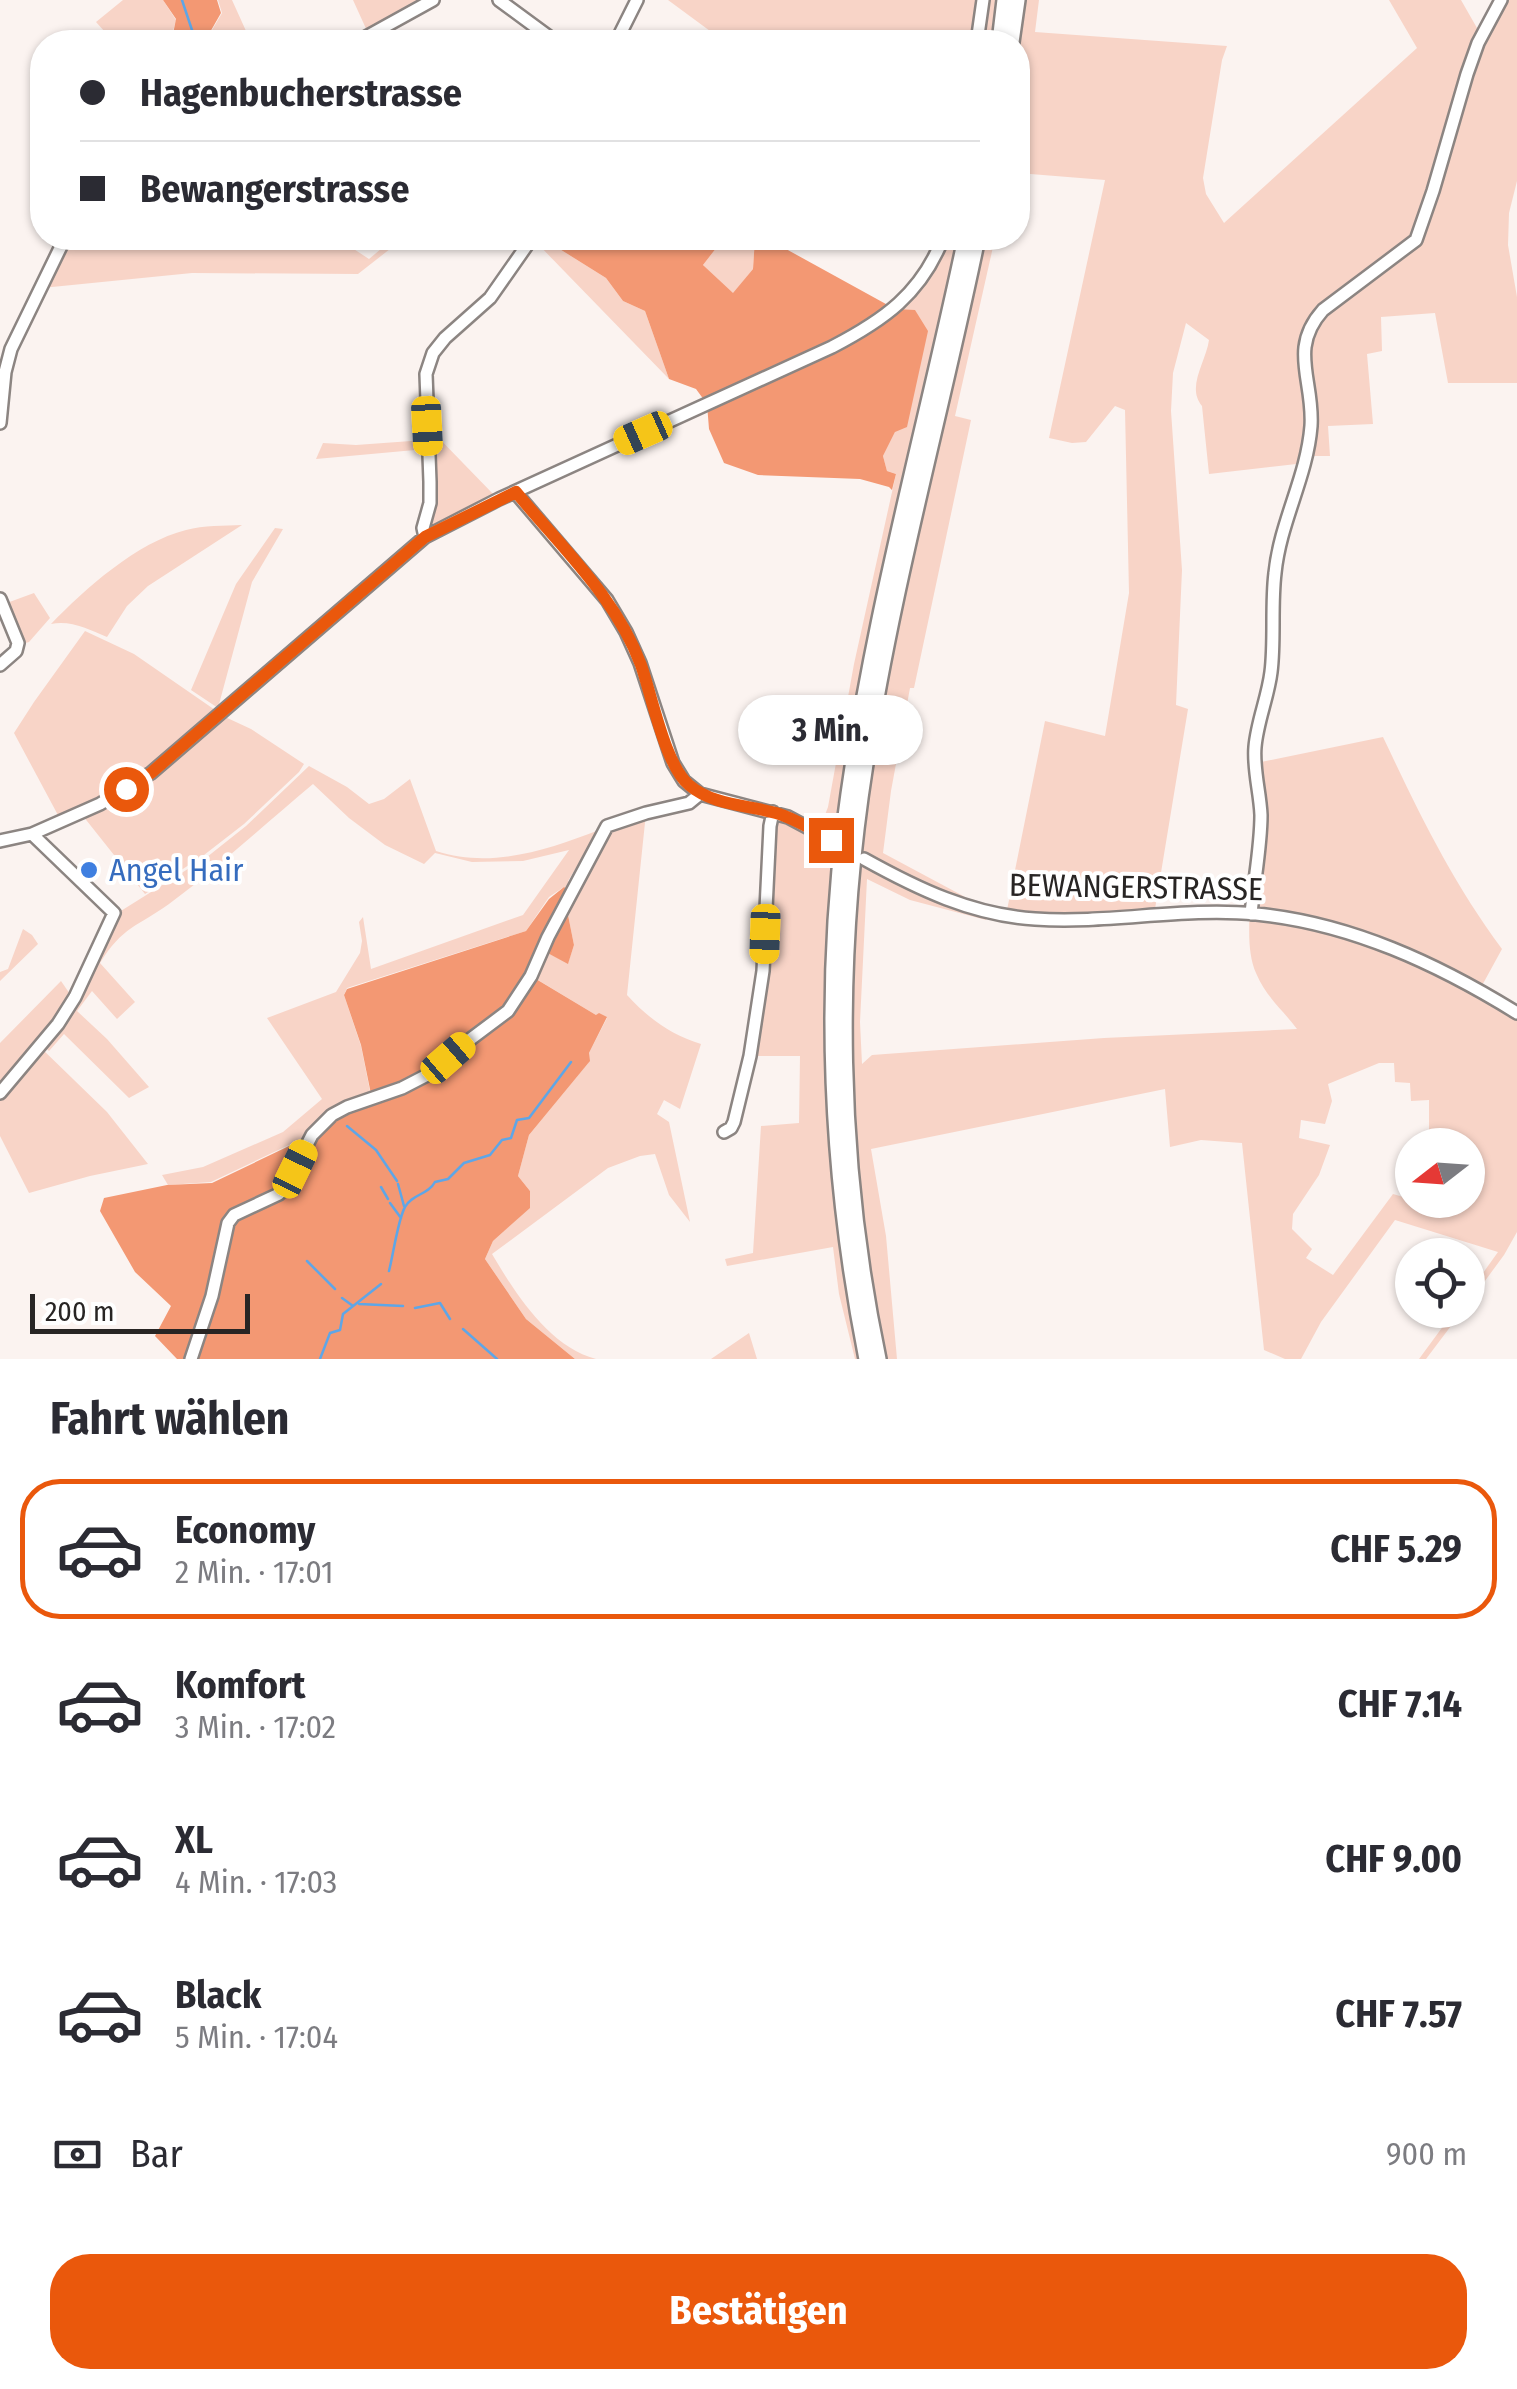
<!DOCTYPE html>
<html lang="de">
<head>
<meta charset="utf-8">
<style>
  body { margin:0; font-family:"Fira Sans Condensed",sans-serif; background:#f7f7f7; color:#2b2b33; height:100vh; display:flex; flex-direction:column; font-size:38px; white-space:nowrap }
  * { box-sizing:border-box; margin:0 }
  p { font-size:32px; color:#7c7c81 }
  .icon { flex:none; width:55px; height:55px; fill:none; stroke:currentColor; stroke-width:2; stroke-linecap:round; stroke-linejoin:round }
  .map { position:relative; height:1359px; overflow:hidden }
  .sheet { display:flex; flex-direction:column; background:#fff; flex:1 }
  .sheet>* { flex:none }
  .hud { position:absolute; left:30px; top:30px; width:1000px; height:220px; border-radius:40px; box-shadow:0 2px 8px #0004; display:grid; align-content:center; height:220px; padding:0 50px; background:#fff }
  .needle { width:65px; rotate:253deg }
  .tools { position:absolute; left:1395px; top:1128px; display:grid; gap:20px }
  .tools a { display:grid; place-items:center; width:90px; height:90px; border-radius:50%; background:#fff; box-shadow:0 2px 8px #0004; font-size:50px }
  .scale { position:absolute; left:30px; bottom:25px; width:220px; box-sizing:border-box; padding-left:10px; border:5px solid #282524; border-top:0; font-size:28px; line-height:35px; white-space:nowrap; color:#282524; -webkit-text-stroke:8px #fff; paint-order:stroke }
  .end { position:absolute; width:45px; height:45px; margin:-22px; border:12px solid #ea580c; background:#fff; box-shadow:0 0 0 5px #fff }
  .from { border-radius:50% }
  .bubble { position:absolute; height:70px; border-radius:35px; background:#fff; box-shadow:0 2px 8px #0004; font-size:32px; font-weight:700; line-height:70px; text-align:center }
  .car { position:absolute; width:30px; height:60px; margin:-30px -15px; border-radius:12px; box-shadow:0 0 8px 2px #0007; background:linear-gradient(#f5c518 24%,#345 0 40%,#f5c518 0 76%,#345 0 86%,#f5c518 0) }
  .hud b { display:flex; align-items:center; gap:35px; height:95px; font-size:38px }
  .hud b+b { border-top:2px solid #e1e1e2 }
  .hud i { width:25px; height:25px; background:#2b2b33 }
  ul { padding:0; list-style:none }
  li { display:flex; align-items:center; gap:30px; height:140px; margin:0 20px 15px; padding:0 30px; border:5px solid transparent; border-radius:40px }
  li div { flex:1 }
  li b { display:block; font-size:38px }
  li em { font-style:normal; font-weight:700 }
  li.on { border-color:#ea580c }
  li>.icon { width:90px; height:90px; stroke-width:1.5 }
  h2 { padding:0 50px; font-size:45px; line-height:120px }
  .pay { display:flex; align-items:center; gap:25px; height:110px; padding:0 50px; font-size:38px }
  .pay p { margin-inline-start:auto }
  .cta { display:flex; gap:20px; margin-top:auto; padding:20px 50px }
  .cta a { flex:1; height:115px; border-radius:40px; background:#ea580c; color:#fff; font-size:40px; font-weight:700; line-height:115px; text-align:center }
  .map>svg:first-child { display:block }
</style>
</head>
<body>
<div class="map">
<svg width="1517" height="1359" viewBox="0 0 1517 1359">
  <rect width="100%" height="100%" fill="#fbf3f0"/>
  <!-- green -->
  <path fill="#f8d4c7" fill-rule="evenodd" d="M123 0H163L176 20 171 39 174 42H114L96 22Z
    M218 0H232L251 42H211L209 35 222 13Z
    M353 0H427L368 33Z
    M668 0H1039L1035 32 1227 46 1222 60 1203 178 1206 194 1224 223 1417 48 1389 0H1461L1481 35 1501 0H1517V181L1509 213 1508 245 1517 297V383H1448L1435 313 1381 317 1382 351 1367 354 1373 424 1328 426 1330 456H1306L1305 463 1209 474 1202 406C1186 387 1206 362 1209 340L1186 323 1173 373 1171 411 1182 570 1176 705 1188 709 1154 915 1073 920 988 913 986 920 910 900 867 879 860 1022 862 1064 872 1055 1104 1038 1297 1029C1282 1009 1266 997 1256 973 1239 936 1259 859 1260 817 1261 799 1257 781 1256 763L1383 737C1419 813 1451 880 1502 949L1479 991 1517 1013V1232L1504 1255 1468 1304V1294L1498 1252 1395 1220 1321 1322 1301 1359H1285L1264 1350 1242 1143 1201 1140 1170 1147 1165 1089 871 1149 886 1236 897 1359H855L839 1294 833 1247 727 1266 725 1259 753 1253 761 1126 799 1123 800 1056H750L773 812 818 833 828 807 854 664 896 474 887 471 883 456 895 432V309L943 238H995L955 416 971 420 914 688H910L891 791 883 853 967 898 1007 910 1045 721 1105 736 1129 593 1125 410 1115 406 1086 442 1072 443 1049 438 1105 180 1018 173V42H725ZM1379 1063H1394L1395 1082 1410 1083 1411 1101 1429 1100V1145H1468V1200H1425L1424 1203 1393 1194 1333 1275 1306 1258 1312 1249 1292 1229 1293 1214 1319 1175 1330 1145 1299 1138 1301 1120 1325 1124 1332 1101 1328 1084Z
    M67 238H337L369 259 394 238H404L358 274 192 273 42 288Z
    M532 238H542L606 278 623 301 645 311 669 379Z
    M724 238H755L753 269 733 294 703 265Z
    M429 428 496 497 430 529 426 527Z
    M425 440 426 449 316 459 323 443 356 445Z
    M242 525 148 586 127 606 107 637C88 629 71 620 51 624 85 589 137 542 186 530 204 525 224 526 242 525Z
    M275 528 283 529 252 582 218 708 191 690 236 584Z
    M34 593 50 618 29 642 22 644 4 604Z
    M85 631 134 654 218 712 149 770 124 787 99 796 59 817 14 733 34 702Z
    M223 716 251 729 304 764 299 772 244 824 204 855 145 894 83 816 95 812 112 801Z
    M309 766 347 787 369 804 384 799 410 779 436 851C491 869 547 850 599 830L568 881 572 884 569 889 564 887 549 897 526 931 347 988 344 995 361 1046 371 1096 310 1135 211 1182 168 1185 162 1175 203 1167 283 1132 322 1099 267 1018 336 992 360 953 362 941 359 922 363 917 371 969 523 915 569 850 523 861 472 862 435 853 424 864 385 845 349 818 313 784C265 824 219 867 169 904 137 927 123 926 100 963L135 1002 117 1019 92 991 77 1011 107 1039 149 1087 129 1098 64 1034 49 1051 43 1045 116 914 207 857 246 826Z
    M646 813 627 995C648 1018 671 1035 701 1044L680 1109 664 1100 657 1114 669 1122 690 1222 669 1195 655 1154 640 1156 608 1168 492 1254C515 1293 549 1347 596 1359H575L526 1319 485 1259 493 1241 530 1207V1191L518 1176 529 1135 589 1062V1053L607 1018 596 1015 533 977 544 951 568 963 574 945 567 910 607 826Z
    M23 929 32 935 38 944 0 981V972L8 969Z
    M61 981 72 997 39 1046 107 1112 148 1164 90 1176 29 1193 0 1136V1043Z
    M1455 1310H1463L1426 1359H1419Z
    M749 1333 757 1359H711Z"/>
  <!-- forest -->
  <path fill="#f39873" d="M163 0H217L221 13 209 34 211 42H174L172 39 176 19Z
    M542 238H724L703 265 733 293 753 269 755 238H766L895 309 915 310 928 331 907 427 895 432 883 456 887 471 896 474 892 490 889 487 860 479 758 475 724 463 709 429 707 404 696 389 669 379 645 311 623 301 606 278Z
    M564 887 569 890 567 910 574 945 568 964 542 950 531 976 596 1015 599 1013 607 1017 589 1053 590 1061 529 1135 518 1176 530 1191V1208L493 1241 485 1259 526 1319 575 1359H177L155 1336 171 1306 135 1272 100 1211 104 1198 167 1185 212 1183 312 1135 332 1115 372 1099 361 1045 344 995 347 989 526 931 549 899Z"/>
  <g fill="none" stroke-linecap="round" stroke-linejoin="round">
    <!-- stream -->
    <path stroke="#5ea6e7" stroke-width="2.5" d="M182 0 196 42
      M347 1126 376 1150 397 1181
      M398 1184 404 1206
      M381 1187 388 1199
      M390 1203 401 1218
      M307 1261 335 1289
      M389 1271C393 1256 398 1219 405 1207 412 1194 428 1195 435 1182L448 1179 464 1163 490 1155 502 1140 511 1138 517 1120 529 1118 571 1062
      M342 1298 353 1306
      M359 1304 403 1306
      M415 1308 440 1303 450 1319
      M463 1329 497 1359
      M320 1359 330 1333 340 1330 343 1314 381 1284"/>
    <defs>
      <path id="minor" d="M499 0 556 42
        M357 42 433 0
        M616 42 637 0
        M977 42 983 0
        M0 423 5 372 11 349 65 238
        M515 492 607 600 626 632 640 663 673 763 684 781 700 794 788 817 831 840
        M425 537 423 528 430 503V482L426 374 433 353 445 338 490 298 532 238
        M0 599 18 643 16 651 0 665
        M0 841 32 834 100 804 151 773 425 537 499 499 832 347C884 320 921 294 943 238
        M864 859C918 889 972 915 1035 919 1109 924 1182 907 1256 914 1350 923 1438 964 1517 1013
        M1251 914C1254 881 1261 847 1261 815 1260 792 1253 769 1255 747 1257 722 1268 697 1271 672 1275 640 1271 606 1275 573 1280 522 1307 477 1311 426 1314 380 1288 349 1323 310L1416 240 1433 191 1467 74 1478 43 1501 0
        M0 1093 58 1024 75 997 114 913 32 834
        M724 1132 731 1128 734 1122 750 1056 763 971 770 826 773 812
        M191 1359 212 1296 228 1223 234 1215 279 1194 286 1186 312 1135 332 1115 347 1107 402 1088 433 1072 464 1044 508 1011 531 976 548 937 607 826 646 813 689 803 700 794"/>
      <path id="highway" d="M1000 42 1005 0
        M1011 42 1017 0
        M867 1359C832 1182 823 1002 845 824 870 625 925 433 966 238
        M878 1359C837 1164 834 961 865 764 892 586 941 413 977 238"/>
    </defs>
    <!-- minor casing -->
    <use href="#minor" stroke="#8c8582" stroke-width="16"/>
    <!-- highway casing -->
    <use href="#highway" stroke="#8c8582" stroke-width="20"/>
    <!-- minor -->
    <use href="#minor" stroke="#fff" stroke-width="11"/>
    <!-- highway -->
    <use href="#highway" stroke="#fff" stroke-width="15"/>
  </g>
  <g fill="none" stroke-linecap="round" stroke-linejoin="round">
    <!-- route -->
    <path stroke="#ea580c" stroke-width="12" d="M126 789 151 773 174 753 425 537 516 492C561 547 616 597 641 665 652 696 665 765 689 785 712 805 747 805 776 813 796 819 813 830 831 840"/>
  </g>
  <!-- markers -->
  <circle fill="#3f7fe0" stroke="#fff" stroke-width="4" cx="89" cy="870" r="10"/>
  <g text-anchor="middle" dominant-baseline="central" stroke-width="8" stroke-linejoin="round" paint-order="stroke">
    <!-- shop labels -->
    <g font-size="32" fill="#366cbe" stroke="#fff" text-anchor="start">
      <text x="109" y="870">Angel Hair</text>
    </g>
    <!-- street labels -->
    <g font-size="32" fill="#282524" stroke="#fff">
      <text transform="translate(1136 887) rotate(1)">BEWANGERSTRASSE</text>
    </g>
  </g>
</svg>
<div class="tools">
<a><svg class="needle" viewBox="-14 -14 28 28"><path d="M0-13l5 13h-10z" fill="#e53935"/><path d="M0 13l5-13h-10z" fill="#7c7c81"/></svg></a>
<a><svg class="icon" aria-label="locate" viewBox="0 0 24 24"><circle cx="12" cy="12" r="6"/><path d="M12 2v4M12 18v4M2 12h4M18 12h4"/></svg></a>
</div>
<div class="scale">200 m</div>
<i class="end from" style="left:126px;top:789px"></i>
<i class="end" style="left:831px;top:840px"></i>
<div class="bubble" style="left:738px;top:695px;width:185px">3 Min.</div>
<i class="car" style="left:427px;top:426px;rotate:177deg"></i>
<i class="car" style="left:643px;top:433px;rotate:246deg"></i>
<i class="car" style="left:765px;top:934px;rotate:182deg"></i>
<i class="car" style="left:448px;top:1058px;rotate:49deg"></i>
<i class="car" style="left:295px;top:1169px;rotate:26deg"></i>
<div class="hud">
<b><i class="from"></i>Hagenbucherstrasse</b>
<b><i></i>Bewangerstrasse</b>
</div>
</div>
<section class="sheet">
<h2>Fahrt wählen</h2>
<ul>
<li class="on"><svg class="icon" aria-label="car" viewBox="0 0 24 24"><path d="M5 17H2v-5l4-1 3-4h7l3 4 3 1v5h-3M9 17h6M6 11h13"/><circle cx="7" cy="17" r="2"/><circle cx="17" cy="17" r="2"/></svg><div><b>Economy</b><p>2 Min. · 17:01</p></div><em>CHF 5.29</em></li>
<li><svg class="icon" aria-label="car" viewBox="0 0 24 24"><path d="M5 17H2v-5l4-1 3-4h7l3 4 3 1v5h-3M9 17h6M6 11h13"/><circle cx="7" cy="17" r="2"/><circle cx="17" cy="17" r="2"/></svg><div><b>Komfort</b><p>3 Min. · 17:02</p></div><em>CHF 7.14</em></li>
<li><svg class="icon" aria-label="car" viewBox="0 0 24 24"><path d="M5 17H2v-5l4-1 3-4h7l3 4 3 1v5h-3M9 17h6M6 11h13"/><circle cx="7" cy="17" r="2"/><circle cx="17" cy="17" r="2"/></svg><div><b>XL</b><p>4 Min. · 17:03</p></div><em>CHF 9.00</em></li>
<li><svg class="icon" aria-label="car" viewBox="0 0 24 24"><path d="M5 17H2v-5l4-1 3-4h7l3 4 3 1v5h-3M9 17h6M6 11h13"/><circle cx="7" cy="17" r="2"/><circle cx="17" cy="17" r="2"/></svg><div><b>Black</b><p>5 Min. · 17:04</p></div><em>CHF 7.57</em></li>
</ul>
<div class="pay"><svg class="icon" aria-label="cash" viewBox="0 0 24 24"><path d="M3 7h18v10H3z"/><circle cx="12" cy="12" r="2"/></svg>Bar<p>900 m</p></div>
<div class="cta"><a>Bestätigen</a></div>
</section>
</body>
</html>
